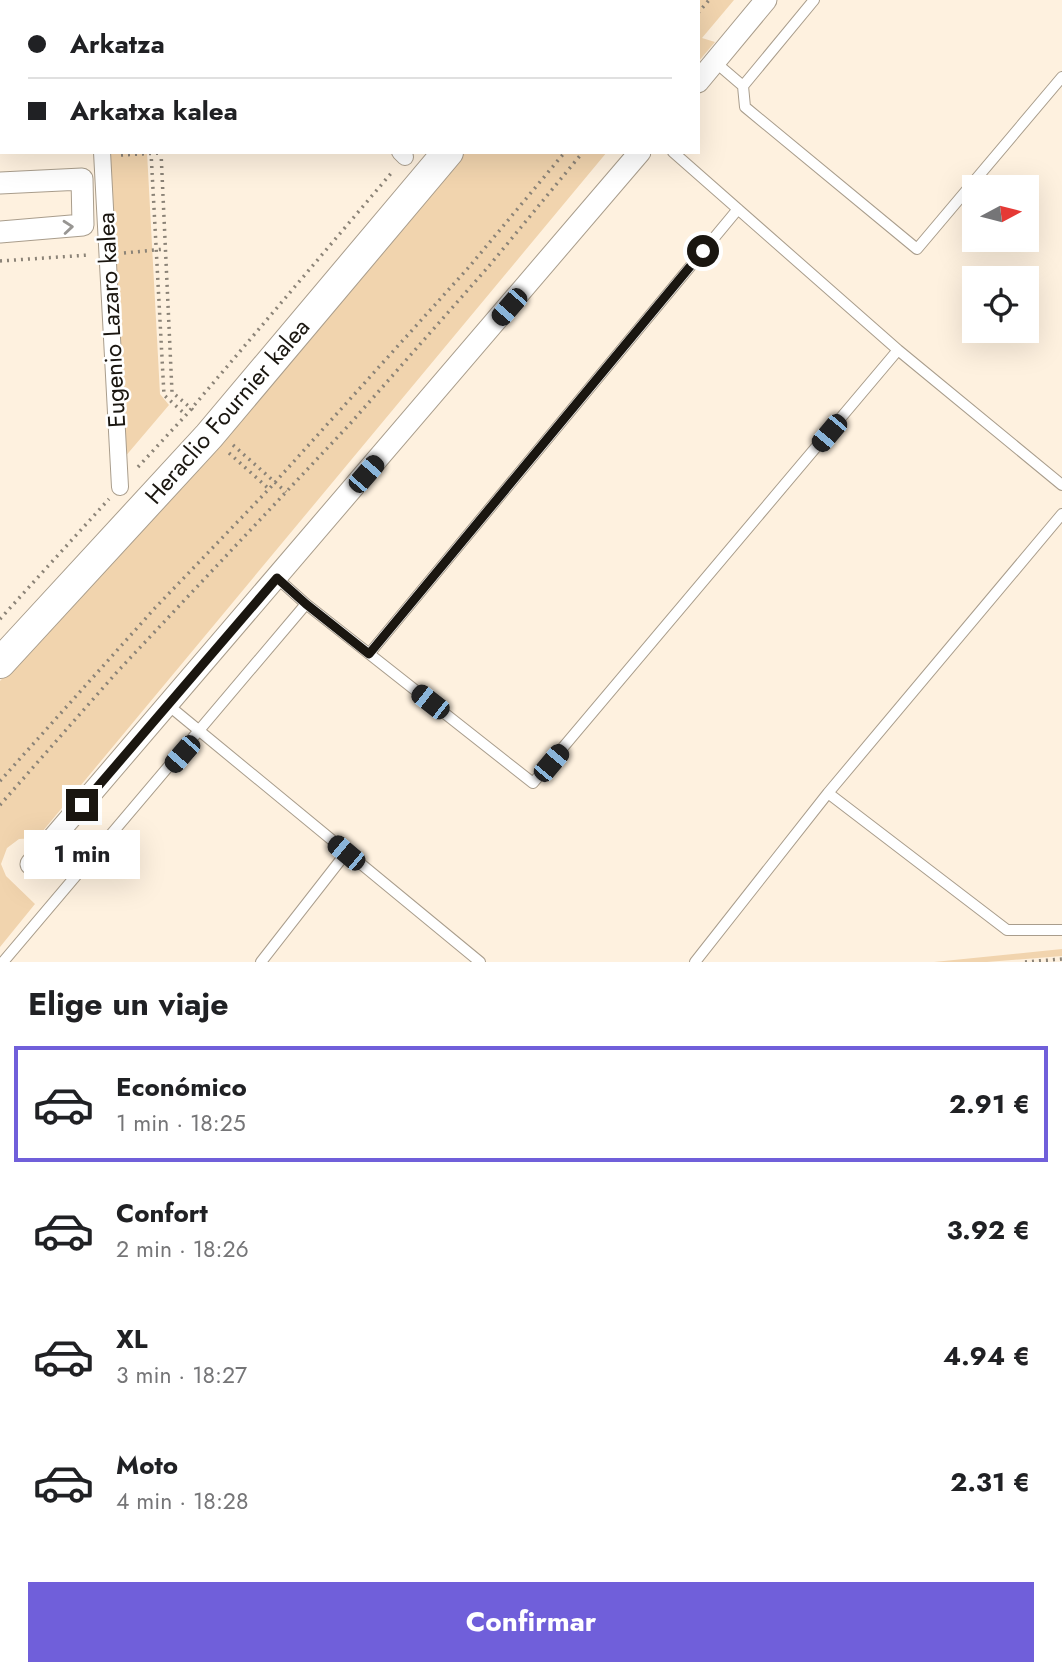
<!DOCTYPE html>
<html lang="es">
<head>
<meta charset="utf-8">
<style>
  body { margin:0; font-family:Jost,sans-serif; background:#f6f6f6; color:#202124; height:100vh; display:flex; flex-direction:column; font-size:26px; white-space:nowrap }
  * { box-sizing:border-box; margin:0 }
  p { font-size:23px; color:#757577 }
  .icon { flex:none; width:38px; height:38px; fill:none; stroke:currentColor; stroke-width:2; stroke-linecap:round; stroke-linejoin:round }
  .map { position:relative; height:962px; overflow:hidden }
  .sheet { display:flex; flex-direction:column; background:#fff; flex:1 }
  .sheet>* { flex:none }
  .banner { position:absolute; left:0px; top:0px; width:700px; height:154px; box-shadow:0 7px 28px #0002; display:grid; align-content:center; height:154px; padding:0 28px; background:#fff }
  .needle { width:46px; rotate:83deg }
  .buttons { position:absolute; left:962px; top:175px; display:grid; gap:14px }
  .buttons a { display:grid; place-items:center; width:77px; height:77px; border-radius:0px; background:#fff; box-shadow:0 7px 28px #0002; font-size:35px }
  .end { position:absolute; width:32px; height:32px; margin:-16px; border:9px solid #1a1610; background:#fff; box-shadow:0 0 0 4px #fff }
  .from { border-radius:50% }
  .bubble { position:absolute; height:49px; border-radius:0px; background:#fff; box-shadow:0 7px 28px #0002; font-size:23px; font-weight:700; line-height:49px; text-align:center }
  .car { position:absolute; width:21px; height:42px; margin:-21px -10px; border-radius:9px; box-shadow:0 0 5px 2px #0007; background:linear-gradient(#222 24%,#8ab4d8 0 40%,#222 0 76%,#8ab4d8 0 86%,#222 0) }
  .banner b { display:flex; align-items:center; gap:24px; height:66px; font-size:26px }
  .banner b+b { border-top:2px solid #e0e0e0 }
  .banner i { width:18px; height:18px; background:#202124 }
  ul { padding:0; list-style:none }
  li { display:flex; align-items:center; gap:21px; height:116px; margin:0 14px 10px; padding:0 14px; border:4px solid transparent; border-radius:0px }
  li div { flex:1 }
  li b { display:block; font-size:26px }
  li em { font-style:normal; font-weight:700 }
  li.selected { border-color:#705fda }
  li>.icon { width:63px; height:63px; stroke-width:1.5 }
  h2 { padding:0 28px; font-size:32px; line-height:84px }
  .button { display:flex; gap:14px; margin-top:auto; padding:14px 28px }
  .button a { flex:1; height:80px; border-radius:0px; background:#705fda; color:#fff; font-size:28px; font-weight:700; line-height:80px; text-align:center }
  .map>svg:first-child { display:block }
</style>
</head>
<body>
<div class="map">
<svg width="1062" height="962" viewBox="0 0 1062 962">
  <rect width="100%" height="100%" fill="#fef1df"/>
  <!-- green -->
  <path fill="#f1d4ae" d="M0 0H353V2H2L0 47Z
    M591 0H734L702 38 715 42 698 62V2H590Z
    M109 152H147L160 394 169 405 124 458Z
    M463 152H607L37 838 19 839 7 848 1 864 6 876 35 904 0 947V681L215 447Z
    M1062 949V956L987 962H934Z"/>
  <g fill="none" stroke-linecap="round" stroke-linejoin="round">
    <defs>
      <path id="service" d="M715 62 743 86 814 0
        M743 86 745 107 917 249 1062 77
        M673 152 898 350 1062 485
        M1062 514 828 793 1007 930H1062
        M277 578 306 604
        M369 654 738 209
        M168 705 480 962
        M3 962 306 604 533 783 898 350
        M261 962 346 853
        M695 962 828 793"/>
      <path id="pedestrian" d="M94 0V2
        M360 0 361 2
        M102 152 120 487
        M400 152 405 157"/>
      <path id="minor" d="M698 82 766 0
        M0 183 82 179 83 225 0 232
        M31 864 640 152"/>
      <path id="secondary" d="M574 2 575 0
        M0 663 209 436 448 152"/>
    </defs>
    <!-- service casing -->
    <use href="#service" stroke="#a99d8c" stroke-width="12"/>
    <!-- pedestrian casing -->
    <use href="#pedestrian" stroke="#a99d8c" stroke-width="18"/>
    <!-- minor casing -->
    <use href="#minor" stroke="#a99d8c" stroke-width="23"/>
    <!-- secondary casing -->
    <use href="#secondary" stroke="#a99d8c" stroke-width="32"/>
    <!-- path -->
    <path stroke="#8b8377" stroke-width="3.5" stroke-dasharray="2 5" stroke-linecap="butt" d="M144 0V2
      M152 0V2
      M18 2 21 0
      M533 2 535 0
      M690 2 692 0
      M0 10 2 9
      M698 13 709 0
      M0 53H2
      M151 152 164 395 186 415
      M161 152 172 392 193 410
      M121 155 161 153
      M124 253 165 249
      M0 261 89 255
      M233 445 286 492
      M229 453 269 489
      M138 467 186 415 393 171
      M0 619 109 499
      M0 781 155 608 269 489 469 267 565 152
      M0 805 117 672 349 425 489 266 583 152
      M1025 962 1062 959"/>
    <!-- service -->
    <use href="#service" stroke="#fff" stroke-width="10"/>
    <!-- pedestrian -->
    <use href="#pedestrian" stroke="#fff" stroke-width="16"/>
    <!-- minor -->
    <use href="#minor" stroke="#fff" stroke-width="21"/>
    <!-- secondary -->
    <use href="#secondary" stroke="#fff" stroke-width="30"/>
  </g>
  <!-- one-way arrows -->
  <defs><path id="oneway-chevron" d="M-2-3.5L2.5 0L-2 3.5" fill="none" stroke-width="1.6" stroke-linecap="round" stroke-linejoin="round" transform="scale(1.75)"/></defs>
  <use stroke="#989693" href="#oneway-chevron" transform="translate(68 227) rotate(-5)"/>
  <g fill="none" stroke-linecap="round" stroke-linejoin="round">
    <!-- route -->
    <path stroke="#1a1610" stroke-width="9" d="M82 805 277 578 306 604 369 654 703 251"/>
  </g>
  <g text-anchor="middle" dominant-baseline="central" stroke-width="5" stroke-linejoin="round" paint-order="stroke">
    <!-- street labels -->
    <g font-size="24" fill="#1a1610" stroke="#fff">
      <text transform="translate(111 320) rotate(-93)">Eugenio Lazaro kalea</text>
      <text transform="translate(227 411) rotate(-49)">Heraclio Fournier kalea</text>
    </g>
  </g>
</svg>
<div class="buttons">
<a><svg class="needle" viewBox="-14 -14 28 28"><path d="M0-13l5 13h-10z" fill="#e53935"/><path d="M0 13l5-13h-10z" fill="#757577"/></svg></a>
<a><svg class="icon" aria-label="locate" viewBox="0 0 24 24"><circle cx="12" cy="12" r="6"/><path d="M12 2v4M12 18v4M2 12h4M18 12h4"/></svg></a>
</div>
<i class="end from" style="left:703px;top:251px"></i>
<i class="end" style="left:82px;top:805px"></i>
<div class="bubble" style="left:24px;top:830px;width:116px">1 min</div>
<i class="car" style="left:509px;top:307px;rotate:221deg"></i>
<i class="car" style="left:829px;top:433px;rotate:220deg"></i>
<i class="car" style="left:366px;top:474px;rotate:41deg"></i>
<i class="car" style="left:430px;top:702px;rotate:308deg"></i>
<i class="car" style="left:182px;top:754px;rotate:221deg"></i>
<i class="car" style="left:551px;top:763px;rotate:40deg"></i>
<i class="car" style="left:346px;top:853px;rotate:310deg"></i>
<div class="banner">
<b><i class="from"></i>Arkatza</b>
<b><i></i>Arkatxa kalea</b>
</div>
</div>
<section class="sheet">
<h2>Elige un viaje</h2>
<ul>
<li class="selected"><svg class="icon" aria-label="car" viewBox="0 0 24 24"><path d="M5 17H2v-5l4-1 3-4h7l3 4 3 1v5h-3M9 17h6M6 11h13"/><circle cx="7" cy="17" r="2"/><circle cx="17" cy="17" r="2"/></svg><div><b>Económico</b><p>1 min · 18:25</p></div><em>2.91 €</em></li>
<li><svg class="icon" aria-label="car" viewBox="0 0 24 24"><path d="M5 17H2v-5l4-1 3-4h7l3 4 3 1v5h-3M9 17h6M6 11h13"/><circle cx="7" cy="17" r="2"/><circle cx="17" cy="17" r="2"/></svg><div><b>Confort</b><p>2 min · 18:26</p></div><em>3.92 €</em></li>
<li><svg class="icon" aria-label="car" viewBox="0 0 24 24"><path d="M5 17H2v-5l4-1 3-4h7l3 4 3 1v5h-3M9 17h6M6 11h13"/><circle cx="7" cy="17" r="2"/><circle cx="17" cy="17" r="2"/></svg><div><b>XL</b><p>3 min · 18:27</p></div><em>4.94 €</em></li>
<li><svg class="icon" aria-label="car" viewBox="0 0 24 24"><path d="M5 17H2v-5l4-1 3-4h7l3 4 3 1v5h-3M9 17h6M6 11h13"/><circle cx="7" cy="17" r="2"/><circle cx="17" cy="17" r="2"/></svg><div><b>Moto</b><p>4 min · 18:28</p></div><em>2.31 €</em></li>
</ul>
<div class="button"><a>Confirmar</a></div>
</section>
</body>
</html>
